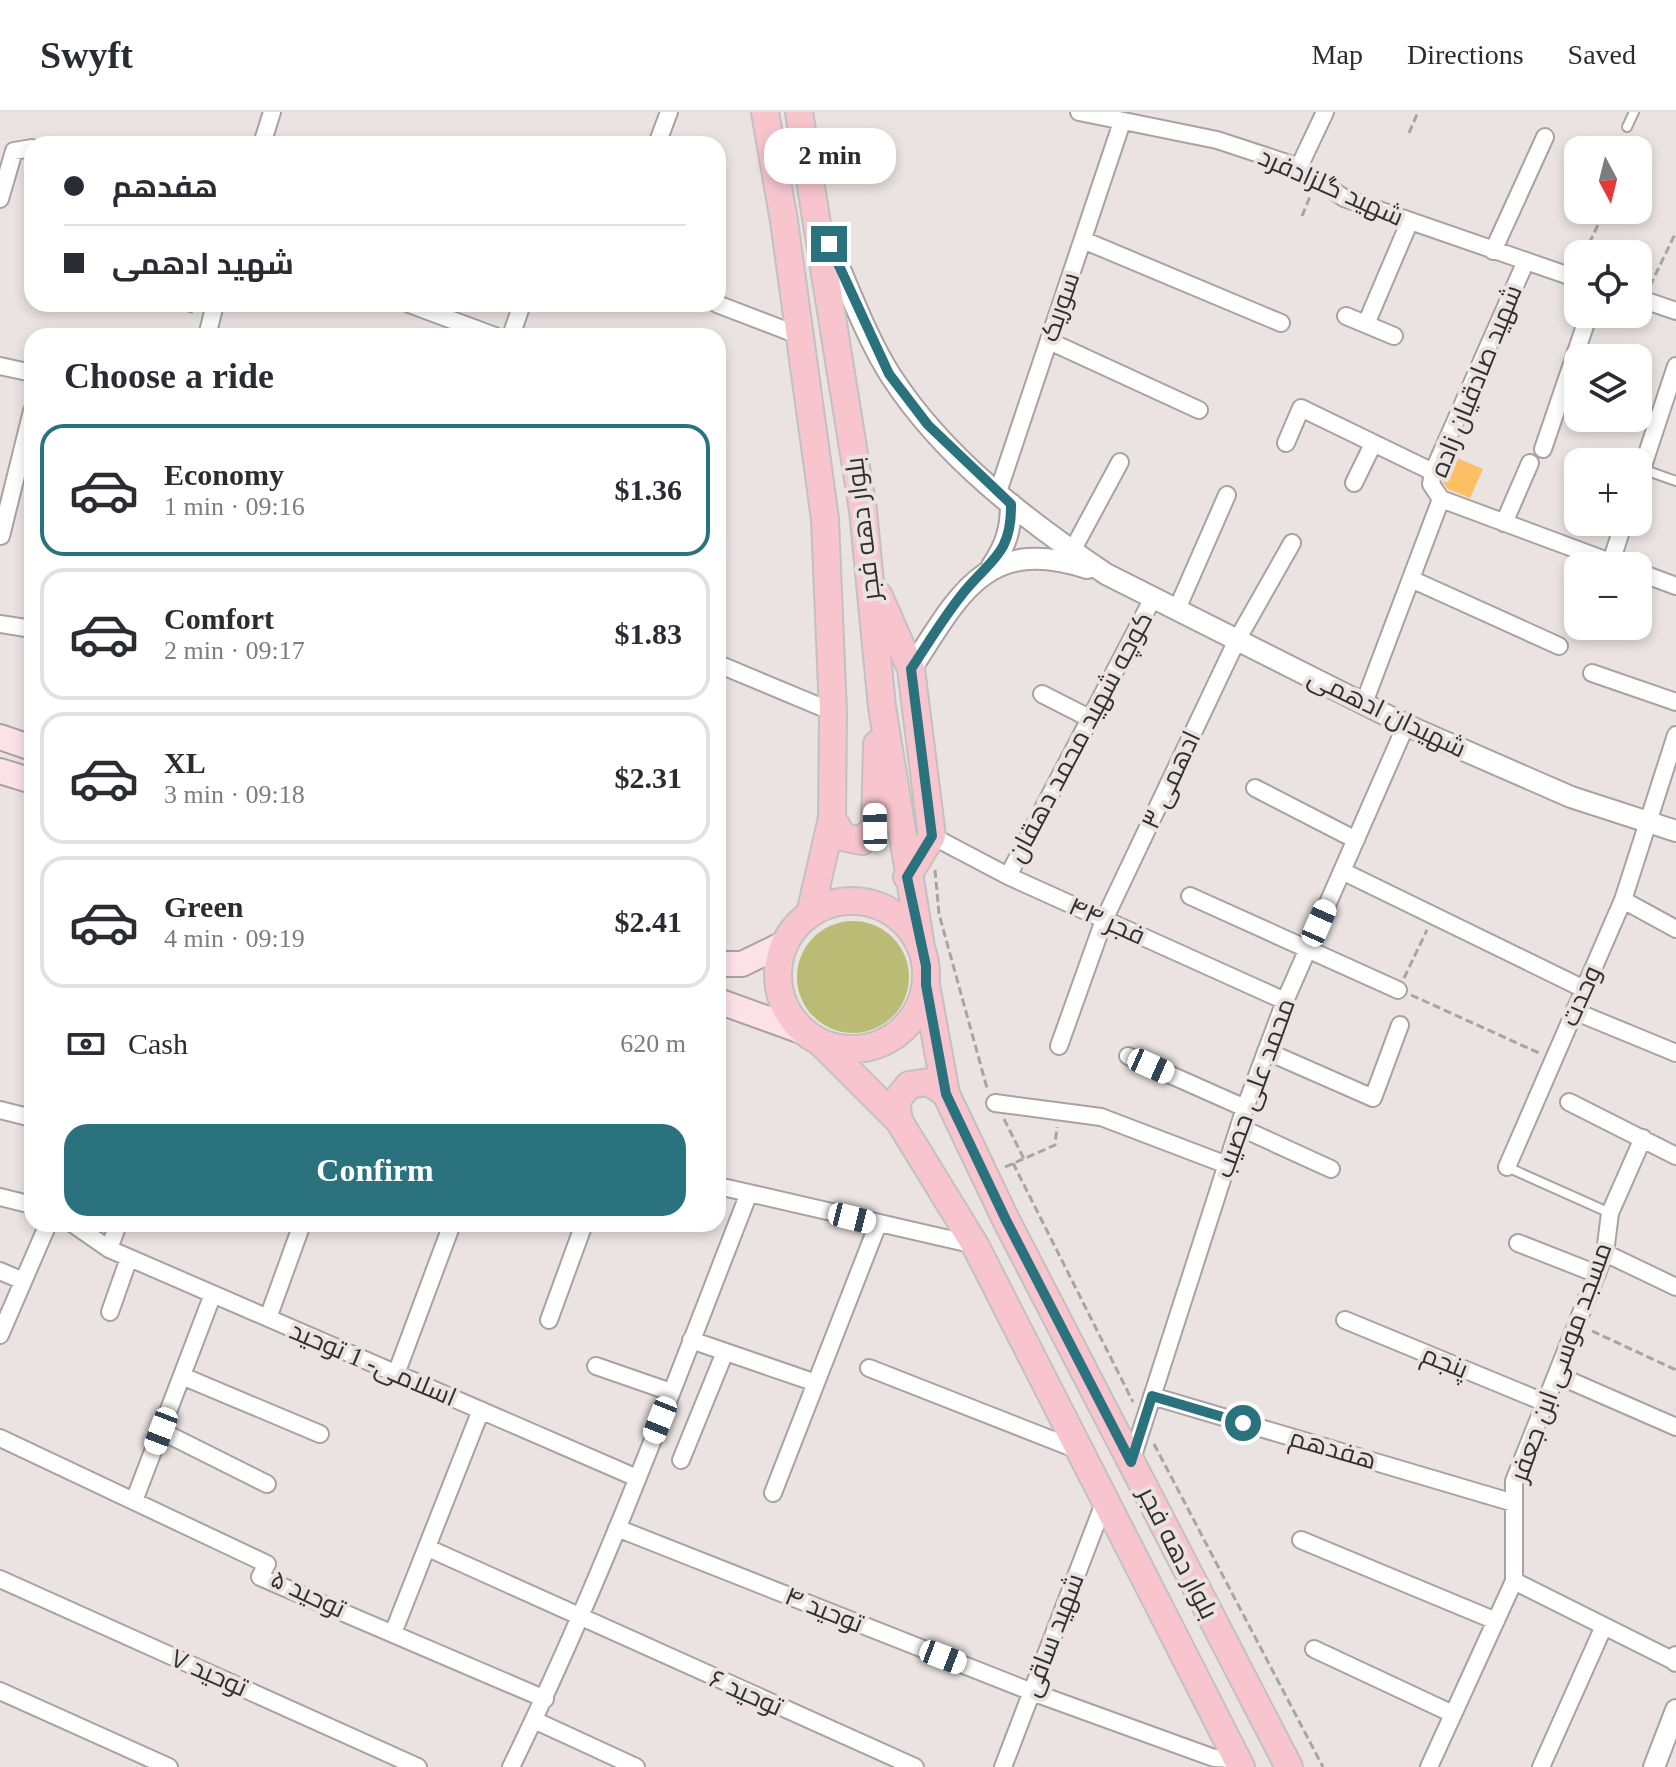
<!DOCTYPE html>
<html lang="en">
<head>
<meta charset="utf-8">
<style>
  body { margin:0; font-family:"Times New Roman",Cairo,serif; background:#f7f7f7; color:#2b2b33; height:100vh; display:flex; flex-direction:column; font-size:30px; white-space:nowrap }
  * { box-sizing:border-box; margin:0 }
  p { font-size:26px; color:#7c7c81 }
  .icon { flex:none; width:44px; height:44px; fill:none; stroke:currentColor; stroke-width:2; stroke-linecap:round; stroke-linejoin:round }
  .map { position:relative; flex:1; overflow:hidden }
  .details { position:absolute; left:24px; top:216px; width:702px; height:904px; display:flex; flex-direction:column; background:#fff; border-radius:24px; box-shadow:0 4px 12px #0003 }
  .details>* { flex:none }
  .banner { position:absolute; left:24px; top:24px; width:702px; height:176px; border-radius:24px; box-shadow:0 4px 12px #0003; display:grid; align-content:center; height:176px; padding:0 40px; background:#fff }
  .needle { width:52px; rotate:173deg }
  .controls { position:absolute; left:1564px; top:24px; display:grid; gap:16px }
  .controls a { display:grid; place-items:center; width:88px; height:88px; border-radius:16px; background:#fff; box-shadow:0 4px 12px #0003; font-size:40px }
  .end { position:absolute; width:36px; height:36px; margin:-18px; border:10px solid #2b727f; background:#fff; box-shadow:0 0 0 4px #fff }
  .from { border-radius:50% }
  .bubble { position:absolute; height:56px; border-radius:24px; background:#fff; box-shadow:0 4px 12px #0003; font-size:26px; font-weight:600; line-height:56px; text-align:center }
  .car { position:absolute; width:24px; height:48px; margin:-24px -12px; border-radius:10px; box-shadow:0 0 6px 2px #0007; background:linear-gradient(#fff 24%,#345 0 40%,#fff 0 76%,#345 0 86%,#fff 0) }
  .banner b { display:flex; align-items:center; gap:28px; height:76px; font-size:30px }
  .banner b+b { border-top:2px solid #e1e1e2 }
  .banner i { width:20px; height:20px; background:#2b2b33 }
  ul { padding:0; list-style:none }
  li { display:flex; align-items:center; gap:24px; height:132px; margin:0 16px 12px; padding:0 24px; border:4px solid #e1e1e2; border-radius:24px }
  li div { flex:1 }
  li b { display:block; font-size:30px }
  li em { font-style:normal; font-weight:600 }
  li.active { border-color:#2b727f }
  li>.icon { width:72px; height:72px; stroke-width:1.5 }
  h2 { padding:0 40px; font-size:36px; line-height:96px }
  .pay { display:flex; align-items:center; gap:20px; height:88px; padding:0 40px; font-size:30px }
  .pay p { margin-inline-start:auto }
  .cta { display:flex; gap:16px; margin-top:auto; padding:16px 40px }
  .cta a { flex:1; height:92px; border-radius:24px; background:#2b727f; color:#fff; font-size:32px; font-weight:600; line-height:92px; text-align:center }
  header { display:flex; align-items:center; gap:48px; box-sizing:border-box; height:112px; padding:0 40px; background:#fff; border-bottom:2px solid #e1e1e2 }
  header strong { font-size:38px }
  nav { display:flex; gap:44px; margin-inline-start:auto; font-size:28px }
  .map>svg:first-child { display:block }
</style>
</head>
<body>
<header>
<strong>Swyft</strong>
<nav><a>Map</a><a>Directions</a><a>Saved</a></nav>
</header>
<div class="map">
<svg width="1676" height="1655" viewBox="0 0 1676 1655">
  <rect width="100%" height="100%" fill="#eae3e1"/>
  <!-- green -->
  <path fill="#babb75" d="M797 865a56 56 0 1 1 112 0a56 56 0 1 1-112 0Z"/>
  <!-- building -->
  <path fill="#fcbf63" d="M1452 344 1483 357 1470 386 1448 377 1443 370Z"/>
  <g fill="none" stroke-linecap="round" stroke-linejoin="round">
    <defs>
      <path id="service" d="M1627 15 1634 0
        M1642 357 1676 369
        M1507 1055 1610 1101"/>
      <path id="minor" d="M1079 0 1217 28 1299 55 1344 86 1578 167
        M262 32 272 0
        M657 32 669 0
        M1299 55 1325 0
        M0 87 14 39 32 36
        M1083 128 1281 211
        M1493 139 1545 25
        M1526 149 1433 360 1431 372 1441 387 1621 454
        M1638 186 1676 199
        M409 192 495 224
        M717 192 798 223
        M1346 204 1394 224
        M1366 212 1409 111
        M207 224 215 192
        M511 224 522 192
        M1049 229 1199 298
        M0 254 32 261
        M1286 331 1301 296 1433 360
        M1543 337 1589 202
        M1638 369 1676 254
        M1354 371 1373 332
        M998 380 1122 10
        M1504 411 1530 351
        M1 424 32 299
        M1072 439 1120 350
        M1611 450 1624 410
        M1638 460 1676 474
        M1411 467 1559 534
        M1177 497 1227 383
        M0 512 32 517
        M718 552 833 600
        M1592 561 1676 590
        M1042 582 1091 607
        M1364 591 1441 387
        M1255 676 1356 728
        M932 724 1008 764 1285 889
        M1342 759 1584 877
        M1008 764 1153 486
        M1190 784 1398 878
        M1623 788 1676 817
        M1574 899 1676 941
        M1059 934 1104 808 1237 528 1292 431
        M1266 939 1373 986 1400 913
        M1128 944 1245 996
        M1569 990 1676 1044
        M995 991 1101 1005 1227 1053
        M0 998 32 1006
        M1239 1015 1331 1057
        M1507 1055 1623 788 1676 623
        M718 1074 749 1081
        M0 1085 32 1093
        M73 1112 109 1137 637 1366
        M1518 1131 1597 1162
        M109 1137 118 1112
        M1605 1141 1676 1175
        M0 1159 23 1169
        M110 1200 129 1146
        M268 1206 302 1112
        M549 1208 584 1112
        M1345 1208 1546 1291
        M0 1223 48 1112
        M691 1228 816 1271
        M596 1254 671 1280
        M869 1256 1078 1338
        M396 1262 452 1112
        M1557 1263 1676 1315
        M182 1264 320 1322
        M1152 1284 1514 1391
        M161 1319 267 1372
        M0 1326 267 1452 260 1465 545 1587
        M681 1348 725 1240
        M1131 1350 1245 996 1285 889 1406 613
        M773 1381 878 1112
        M134 1389 213 1182
        M617 1416 1032 1580 1214 1646 1236 1647
        M1301 1428 1496 1509
        M428 1436 915 1655
        M0 1467 418 1655
        M1514 1469 1674 1549
        M393 1521 481 1298
        M1314 1537 1453 1602
        M0 1579 169 1655
        M534 1608 636 1655
        M511 1655C602 1469 674 1273 749 1081L975 1133
        M1003 1655 1104 1391
        M1429 1655 1514 1469V1369L1605 1141 1610 1101 1643 1026
        M1541 1655 1604 1514"/>
      <path id="tertiary" d="M824 120C844 164 865 224 891 264 944 346 1026 408 1106 462L1406 613 1571 685 1676 719
        M992 454C1006 433 1011 417 1011 392
        M911 557C959 483 986 423 1087 456
        M1676 1545V1549
        M1654 1655 1676 1598"/>
      <path id="secondary" d="M0 625 32 636
        M0 659 32 669
        M718 852H742L785 831
        M718 889 804 920"/>
      <path id="primary" d="M765 0 784 109 825 407 833 600 832 706 810 802
        M799 0 863 398 882 595 921 835
        M879 484 911 557 932 724 907 765
        M832 706 843 725 862 729 875 715 877 632
        M778 863a74 74 0 1 1 148 0a74 74 0 1 1-148 0Z
        M926 873 946 982 1006 1108 1289 1655
        M821 931 899 1009 975 1133 1241 1655
        M899 1009 896 989 909 973 929 970 946 982"/>
    </defs>
    <!-- service casing -->
    <use href="#service" stroke="#a9a2a0" stroke-width="12"/>
    <!-- minor casing -->
    <use href="#minor" stroke="#a9a2a0" stroke-width="20"/>
    <!-- tertiary casing -->
    <use href="#tertiary" stroke="#a9a2a0" stroke-width="24"/>
    <!-- secondary casing -->
    <use href="#secondary" stroke="#a9a2a0" stroke-width="28"/>
    <!-- primary casing -->
    <use href="#primary" stroke="#c2c1c1" stroke-width="30"/>
    <!-- path -->
    <path stroke="#a9a4a2" stroke-width="3" stroke-dasharray="8 4" stroke-linecap="butt" d="M1409 21 1418 0
      M1302 104 1311 82
      M1584 142 1605 98
      M1650 174 1676 120
      M162 192 196 201
      M935 758 939 802 987 976
      M1404 866 1427 818
      M1411 883 1539 941
      M1004 1007 1024 1047
      M1013 1051 1133 1290
      M1005 1055 1055 1033 1057 1015
      M1592 1219 1676 1258
      M1154 1332 1323 1655"/>
    <!-- service -->
    <use href="#service" stroke="#fff" stroke-width="8"/>
    <!-- minor -->
    <use href="#minor" stroke="#fff" stroke-width="16"/>
    <!-- tertiary -->
    <use href="#tertiary" stroke="#fff" stroke-width="20"/>
    <!-- secondary -->
    <use href="#secondary" stroke="#fce2e7" stroke-width="24"/>
    <!-- primary -->
    <use href="#primary" stroke="#f8c5ce" stroke-width="26"/>
  </g>
  <g fill="none" stroke-linecap="round" stroke-linejoin="round">
    <!-- route -->
    <path stroke="#2b727f" stroke-width="10" d="M829 132 889 262 928 313 1011 392C1012 445 988 448 960 485 942 508 927 533 911 557L932 724 907 765 926 854V873L946 982 1006 1108 1131 1350 1152 1284 1243 1311"/>
  </g>
  <g text-anchor="middle" dominant-baseline="central" stroke-width="8" stroke-linejoin="round" paint-order="stroke">
    <!-- street labels -->
    <g font-size="26" fill="#32302f" stroke="#eae3e1">
      <text transform="translate(1331 75) rotate(24)">شهید گلزادفرد</text>
      <text transform="translate(1060 195) rotate(-71)">سوریک</text>
      <text transform="translate(1476 269) rotate(-68)">شهید صادقیان زاده</text>
      <text transform="translate(863 417) rotate(-97)">بلوار دهه فجر</text>
      <text transform="translate(1387 601) rotate(26)">شهیدان ادهمی</text>
      <text transform="translate(1080 625) rotate(-62)">کوچه شهید محمد دهقان</text>
      <text transform="translate(1171 668) rotate(-65)">ادهمی ۳</text>
      <text transform="translate(1107 809) rotate(24)">فجر ۴۴</text>
      <text transform="translate(1581 884) rotate(-66)">وحدت</text>
      <text transform="translate(1255 976) rotate(-70)">محمد علی حصیب</text>
      <text transform="translate(1445 1250) rotate(22)">پنجم</text>
      <text transform="translate(1561 1250) rotate(-70)">مسجد موسی ابن جعفر</text>
      <text transform="translate(373 1252) rotate(23)">اسلامی- 1 توحید</text>
      <text transform="translate(1333 1337) rotate(16)">هفدهم</text>
      <text transform="translate(1178 1441) rotate(63)">بلوار دهه فجر</text>
      <text transform="translate(308 1482) rotate(25)">توحید ۵</text>
      <text transform="translate(824 1498) rotate(22)">توحید ۴</text>
      <text transform="translate(1053 1523) rotate(-69)">شهید ساقی</text>
      <text transform="translate(209 1561) rotate(24)">توحید ۷</text>
      <text transform="translate(746 1581) rotate(24)">توحید ۶</text>
    </g>
  </g>
</svg>
<div class="controls">
<a><svg class="needle" viewBox="-14 -14 28 28"><path d="M0-13l5 13h-10z" fill="#e53935"/><path d="M0 13l5-13h-10z" fill="#7c7c81"/></svg></a>
<a><svg class="icon" aria-label="locate" viewBox="0 0 24 24"><circle cx="12" cy="12" r="6"/><path d="M12 2v4M12 18v4M2 12h4M18 12h4"/></svg></a>
<a><svg class="icon" aria-label="layers" viewBox="0 0 24 24"><path d="M12 4l9 5-9 5-9-5zM3 14l9 5 9-5"/></svg></a>
<a>+</a>
<a>−</a>
</div>
<i class="end from" style="left:1243px;top:1311px"></i>
<i class="end" style="left:829px;top:132px"></i>
<div class="bubble" style="left:764px;top:16px;width:132px">2 min</div>
<i class="car" style="left:875px;top:715px;rotate:359deg"></i>
<i class="car" style="left:1319px;top:811px;rotate:24deg"></i>
<i class="car" style="left:1151px;top:954px;rotate:114deg"></i>
<i class="car" style="left:852px;top:1106px;rotate:104deg"></i>
<i class="car" style="left:660px;top:1308px;rotate:202deg"></i>
<i class="car" style="left:161px;top:1319px;rotate:201deg"></i>
<i class="car" style="left:943px;top:1545px;rotate:111deg"></i>
<div class="banner">
<b><i class="from"></i>هفدهم</b>
<b><i></i>شهید ادهمی</b>
</div>
<section class="details">
<h2>Choose a ride</h2>
<ul>
<li class="active"><svg class="icon" aria-label="car" viewBox="0 0 24 24"><path d="M5 17H2v-5l4-1 3-4h7l3 4 3 1v5h-3M9 17h6M6 11h13"/><circle cx="7" cy="17" r="2"/><circle cx="17" cy="17" r="2"/></svg><div><b>Economy</b><p>1 min · 09:16</p></div><em>$1.36</em></li>
<li><svg class="icon" aria-label="car" viewBox="0 0 24 24"><path d="M5 17H2v-5l4-1 3-4h7l3 4 3 1v5h-3M9 17h6M6 11h13"/><circle cx="7" cy="17" r="2"/><circle cx="17" cy="17" r="2"/></svg><div><b>Comfort</b><p>2 min · 09:17</p></div><em>$1.83</em></li>
<li><svg class="icon" aria-label="car" viewBox="0 0 24 24"><path d="M5 17H2v-5l4-1 3-4h7l3 4 3 1v5h-3M9 17h6M6 11h13"/><circle cx="7" cy="17" r="2"/><circle cx="17" cy="17" r="2"/></svg><div><b>XL</b><p>3 min · 09:18</p></div><em>$2.31</em></li>
<li><svg class="icon" aria-label="car" viewBox="0 0 24 24"><path d="M5 17H2v-5l4-1 3-4h7l3 4 3 1v5h-3M9 17h6M6 11h13"/><circle cx="7" cy="17" r="2"/><circle cx="17" cy="17" r="2"/></svg><div><b>Green</b><p>4 min · 09:19</p></div><em>$2.41</em></li>
</ul>
<div class="pay"><svg class="icon" aria-label="cash" viewBox="0 0 24 24"><path d="M3 7h18v10H3z"/><circle cx="12" cy="12" r="2"/></svg>Cash<p>620 m</p></div>
<div class="cta"><a>Confirm</a></div>
</section>
</div>
</body>
</html>
